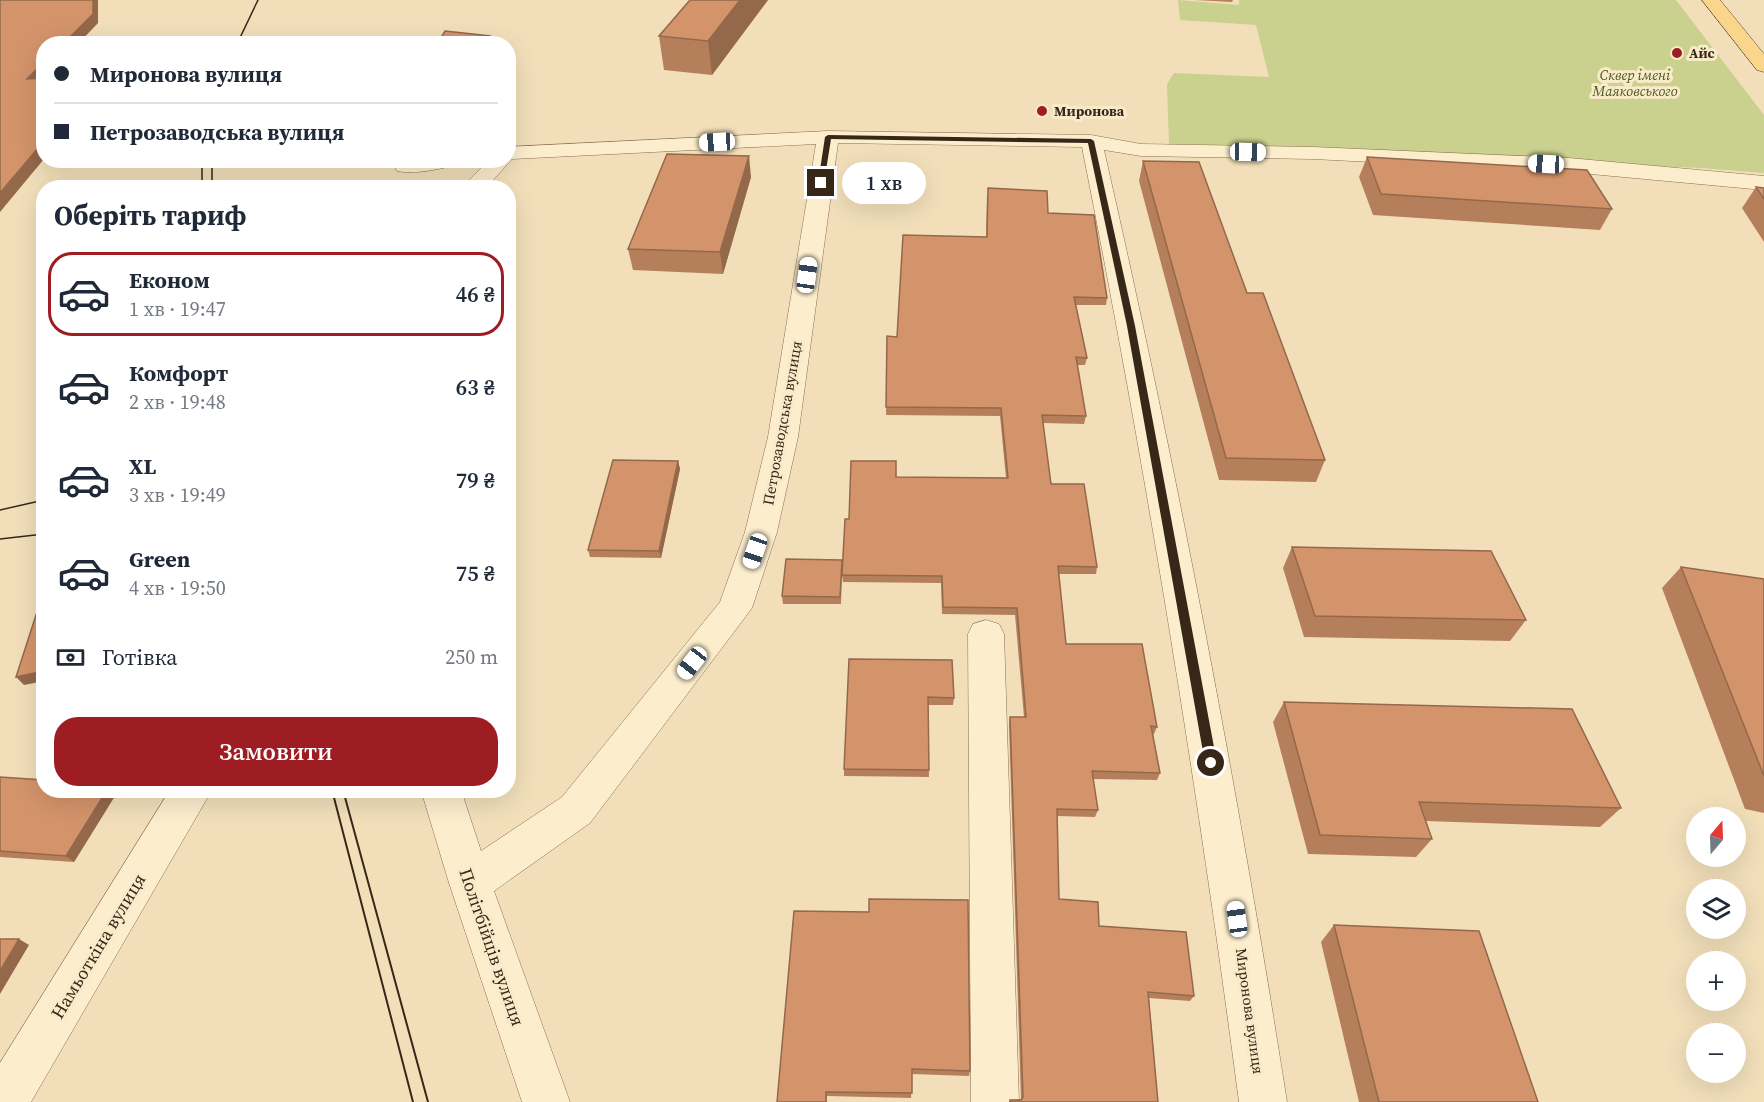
<!DOCTYPE html>
<html lang="uk">
<head>
<meta charset="utf-8">
<style>
  body { margin:0; font-family:"Source Serif 4",serif; background:#f6f6f7; color:#1f2937; height:100vh; display:flex; flex-direction:column; font-size:22px; white-space:nowrap }
  * { box-sizing:border-box; margin:0 }
  p { font-size:20px; color:#747a83 }
  .icon { flex:none; width:33px; height:33px; fill:none; stroke:currentColor; stroke-width:2; stroke-linecap:round; stroke-linejoin:round }
  .map { position:relative; flex:1; overflow:hidden }
  .details { position:absolute; left:36px; top:180px; width:480px; height:618px; display:flex; flex-direction:column; background:#fff; border-radius:24px; box-shadow:0 6px 24px #0002 }
  .details>* { flex:none }
  .top-card { position:absolute; left:36px; top:36px; width:480px; height:132px; border-radius:24px; box-shadow:0 6px 24px #0002; display:grid; align-content:center; height:132px; padding:0 18px; background:#fff }
  .needle { width:39px; rotate:19deg }
  .buttons { position:absolute; left:1686px; top:807px; display:grid; gap:12px }
  .buttons a { display:grid; place-items:center; width:60px; height:60px; border-radius:50%; background:#fff; box-shadow:0 6px 24px #0002; font-size:30px }
  .end { position:absolute; width:27px; height:27px; margin:-14px; border:8px solid #372719; background:#fff; box-shadow:0 0 0 3px #fff }
  .from { border-radius:50% }
  .bubble { position:absolute; height:42px; border-radius:21px; background:#fff; box-shadow:0 6px 24px #0002; font-size:20px; font-weight:600; line-height:42px; text-align:center }
  .car { position:absolute; width:18px; height:36px; margin:-18px -9px; border-radius:8px; box-shadow:0 0 4px 2px #0007; background:linear-gradient(#fff 24%,#345 0 40%,#fff 0 76%,#345 0 86%,#fff 0) }
  .top-card b { display:flex; align-items:center; gap:21px; height:57px; font-size:22px }
  .top-card b+b { border-top:2px solid #e0e1e3 }
  .top-card i { width:15px; height:15px; background:#1f2937 }
  ul { padding:0; list-style:none }
  li { display:flex; align-items:center; gap:18px; height:84px; margin:0 12px 9px; padding:0 6px; border:3px solid transparent; border-radius:24px }
  li div { flex:1 }
  li b { display:block; font-size:22px }
  li em { font-style:normal; font-weight:600 }
  li.current { border-color:#9e1d22 }
  li>.icon { width:54px; height:54px; stroke-width:1.5 }
  h2 { padding:0 18px; font-size:27px; line-height:72px }
  .pay { display:flex; align-items:center; gap:15px; height:66px; padding:0 18px; font-size:22px }
  .pay p { margin-inline-start:auto }
  .button { display:flex; gap:12px; margin-top:auto; padding:12px 18px }
  .button a { flex:1; height:69px; border-radius:24px; background:#9e1d22; color:#fff; font-size:24px; font-weight:600; line-height:69px; text-align:center }
  .map>svg:first-child { display:block }
</style>
</head>
<body>
<div class="map">
<svg width="1764" height="1102" viewBox="0 0 1764 1102">
  <rect width="100%" height="100%" fill="#f2dfba"/>
  <!-- green -->
  <path fill="#cad08d" d="M1178 0 1239 5V0H1676L1764 115V173L1701 168 1169 145 1167 84 1174 73 1269 77 1256 25 1180 20Z"/>
  <g fill="none" stroke-linecap="round" stroke-linejoin="round">
    <defs>
      <path id="minor" d="M828 131 1091 135 1141 144 1313 147 1569 158 1764 176V190L1569 172 1313 159 1141 156 1104 150C1176 465 1237 783 1287 1102H1239C1197 782 1145 463 1082 147L838 143 798 437 777 532 752 608 590 823 494 891 570 1102H522L449 883 421 790H461L481 851 562 797 720 602 745 532 768 437 816 144 512 159 486 188H461L489 160H508V147Z
        M401 160H459L456 165C439 169 414 175 397 171L394 166Z
        M986 620 999 624 1004 634 1019 1102H971L968 634 973 624Z
        M170 790H212L31 1102H0V1063Z"/>
      <path id="major" d="M1702 0H1720L1764 54V72L1757 70Z"/>
    </defs>
    <!-- minor casing -->
    <use href="#minor" stroke="#8a6e53" stroke-width="1"/>
    <!-- major casing -->
    <use href="#major" stroke="#563c28" stroke-width="1"/>
    <!-- minor -->
    <use href="#minor" fill="#fcedcd" fill-rule="evenodd"/>
    <!-- major -->
    <use href="#major" fill="#fad58c" fill-rule="evenodd"/>
    <!-- tram-far1 -->
    <path stroke="#372719" stroke-width="1.5" d="M237 44 258 0
      M202 160V188
      M212 160V188
      M0 510 44 500
      M0 539 44 534"/>
    <!-- tram -->
    <path stroke="#372719" stroke-width="2" d="M332 790 413 1102
      M343 790 428 1102"/>
  </g>
  <!-- wall -->
  <path fill="#b67f5c" d="M690 0H768L712 75 664 70 659 36Z
    M1195 0H1233L1232 2Z
    M1367 157 1612 209 1600 230 1373 215 1359 177Z
    M1143 161 1247 293 1325 460 1316 482 1219 480 1139 181Z
    M751 177 723 274 633 270 628 249Z
    M1756 187 1764 188V242L1742 208Z
    M987 195 1048 213 1107 298 1106 305H1076L1087 358 1085 365H1077L1086 416 1084 424 1043 423 1051 484 1097 567 1096 574H1059L1066 644 1157 727 1154 734H1153L1160 773 1157 780 1093 779 1098 810 1095 817 1057 816 1059 899 1099 926 1194 996 1190 1001 1149 998 1158 1102H1009L1010 1100 1021 1099 1009 724 1010 717H1024L1015 615 942 614 941 583 843 582 842 576 841 604H783L782 596 843 567 849 519 896 477 1006 478 1000 416 886 415 887 336 897 337 986 237Z
    M678 461 680 469 661 558 590 557 588 550Z
    M1292 547 1526 620 1510 641 1304 637 1283 568Z
    M1681 567 1764 579V813L1745 809 1662 588Z
    M952 660 954 698 953 705H928L929 777 844 776V769Z
    M1284 702 1621 808 1600 827 1426 821 1432 839 1416 857 1308 854 1273 722Z
    M0 777 44 790 118 791 74 862 0 857Z
    M794 911 970 1071 969 1076 912 1074 911 1098 827 1096V1102H777Z
    M1334 925 1538 1102H1359L1321 942Z"/>
  <!-- shaded-wall -->
  <path fill="#94684b" d="M93 0H98V23L78 44H63Z
    M740 0H768L712 75 708 41Z
    M490 36 492 44H486Z
    M44 62V77L27 79Z
    M44 114V130L38 121Z
    M44 141V159L0 212V193Z
    M749 156 751 177 723 274 720 252Z
    M678 461 680 469 661 558 659 551Z
    M44 671V681L24 685 16 677Z
    M107 790 118 791 74 862 66 856Z
    M19 939 29 945 0 994V971Z"/>
  <!-- building -->
  <path fill="#d4946b" stroke="#94684b" stroke-width="1.5" d="M0 0H93V14L63 44H44V62L27 79 44 78V114L38 121 44 120V141L0 193Z
    M690 0H740L708 41 659 36Z
    M445 31 490 36 486 44H437Z
    M667 154 749 156 720 252 628 249Z
    M1367 157 1587 170 1612 209 1381 194Z
    M1143 161 1199 162 1247 293H1263L1325 460 1226 458Z
    M351 181 352 188H320Z
    M1756 187 1764 188V199Z
    M988 188 1047 191 1048 213 1094 215 1107 298 1074 297 1087 358 1076 357 1086 416 1042 415 1051 484H1084L1097 567 1058 566 1066 644H1142L1157 727 1151 726 1160 773 1092 771 1098 810 1057 809 1059 899 1098 902 1099 926 1186 932 1194 996 1148 992 1158 1102H1010V1100H1021L1023 1097 1010 717H1026L1017 608 943 607 942 576 842 575 845 519H849L851 461H896V477L1008 478 1001 408 886 407 887 336 897 337 903 235 987 237Z
    M613 460 678 461 659 551 588 550Z
    M1292 547 1491 551 1526 620 1315 616Z
    M786 559 842 560 840 597 782 596Z
    M1681 567 1764 579V776Z
    M44 611V671L16 677 37 612Z
    M849 659 952 660 954 698 928 697 929 770 844 769Z
    M1284 702 1572 709 1621 808 1419 802 1432 839 1320 835Z
    M0 777 44 780V790H107L66 856 0 851Z
    M869 899 968 900 970 1071 912 1069V1093L826 1092V1102H777L794 911 869 912Z
    M1334 925 1479 931 1538 1102H1379Z
    M0 939H19L0 971Z"/>
  <!-- route -->
  <path fill="#372719" d="M828 135 1091 139 1094 141 1135 326 1217 763 1215 766H1207L1205 763 1127 326 1088 143 831 139 824 183 821 185 818 183 825 137Z"/>
  <!-- markers -->
  <g fill="#9e1d22" stroke="#f9eaca" stroke-width="2">
    <circle cx="1677" cy="53" r="6"/>
    <circle cx="1042" cy="111" r="6"/>
  </g>
  <g text-anchor="middle" dominant-baseline="central" stroke-width="6" stroke-linejoin="round" paint-order="stroke">
    <!-- far-poi labels -->
    <g font-size="14" font-weight="bold" fill="#372719" stroke="#f9eaca" text-anchor="start">
      <text x="1689" y="53">Айс</text>
      <text x="1054" y="111">Миронова</text>
    </g>
    <!-- far-park labels -->
    <g font-size="14" font-style="italic" fill="#49561e" stroke="#f9eaca">
      <text x="1635" y="75">Сквер імені<tspan x="1635" dy="16">Маяковського</tspan></text>
    </g>
    <!-- street labels -->
    <g font-size="15" fill="#372719" stroke="#f9eaca">
      <text transform="translate(782 423) rotate(-80)">Петрозаводська вулиця</text>
      <text transform="translate(1250 1011) rotate(82)">Миронова вулиця</text>
    </g>
    <!-- near-street labels -->
    <g font-size="18" fill="#372719" stroke="#f9eaca">
      <text transform="translate(98 946) rotate(-59)">Намьоткіна вулиця</text>
      <text transform="translate(492 947) rotate(71)">Політбійців вулиця</text>
    </g>
  </g>
</svg>
<div class="buttons">
<a><svg class="needle" viewBox="-14 -14 28 28"><path d="M0-13l5 13h-10z" fill="#e53935"/><path d="M0 13l5-13h-10z" fill="#747a83"/></svg></a>
<a><svg class="icon" aria-label="layers" viewBox="0 0 24 24"><path d="M12 4l9 5-9 5-9-5zM3 14l9 5 9-5"/></svg></a>
<a>+</a>
<a>−</a>
</div>
<i class="end from" style="left:1211px;top:763px"></i>
<i class="end" style="left:821px;top:183px"></i>
<div class="bubble" style="left:842px;top:162px;width:84px">1 хв</div>
<i class="car" style="left:717px;top:142px;rotate:267deg"></i>
<i class="car" style="left:1248px;top:152px;rotate:91deg"></i>
<i class="car" style="left:1546px;top:164px;rotate:273deg"></i>
<i class="car" style="left:807px;top:275px;rotate:8deg"></i>
<i class="car" style="left:755px;top:551px;rotate:199deg"></i>
<i class="car" style="left:692px;top:663px;rotate:218deg"></i>
<i class="car" style="left:1237px;top:919px;rotate:352deg"></i>
<div class="top-card">
<b><i class="from"></i>Миронова вулиця</b>
<b><i></i>Петрозаводська вулиця</b>
</div>
<section class="details">
<h2>Оберіть тариф</h2>
<ul>
<li class="current"><svg class="icon" aria-label="car" viewBox="0 0 24 24"><path d="M5 17H2v-5l4-1 3-4h7l3 4 3 1v5h-3M9 17h6M6 11h13"/><circle cx="7" cy="17" r="2"/><circle cx="17" cy="17" r="2"/></svg><div><b>Економ</b><p>1 хв · 19:47</p></div><em>46 ₴</em></li>
<li><svg class="icon" aria-label="car" viewBox="0 0 24 24"><path d="M5 17H2v-5l4-1 3-4h7l3 4 3 1v5h-3M9 17h6M6 11h13"/><circle cx="7" cy="17" r="2"/><circle cx="17" cy="17" r="2"/></svg><div><b>Комфорт</b><p>2 хв · 19:48</p></div><em>63 ₴</em></li>
<li><svg class="icon" aria-label="car" viewBox="0 0 24 24"><path d="M5 17H2v-5l4-1 3-4h7l3 4 3 1v5h-3M9 17h6M6 11h13"/><circle cx="7" cy="17" r="2"/><circle cx="17" cy="17" r="2"/></svg><div><b>XL</b><p>3 хв · 19:49</p></div><em>79 ₴</em></li>
<li><svg class="icon" aria-label="car" viewBox="0 0 24 24"><path d="M5 17H2v-5l4-1 3-4h7l3 4 3 1v5h-3M9 17h6M6 11h13"/><circle cx="7" cy="17" r="2"/><circle cx="17" cy="17" r="2"/></svg><div><b>Green</b><p>4 хв · 19:50</p></div><em>75 ₴</em></li>
</ul>
<div class="pay"><svg class="icon" aria-label="cash" viewBox="0 0 24 24"><path d="M3 7h18v10H3z"/><circle cx="12" cy="12" r="2"/></svg>Готівка<p>250 m</p></div>
<div class="button"><a>Замовити</a></div>
</section>
</div>
</body>
</html>
